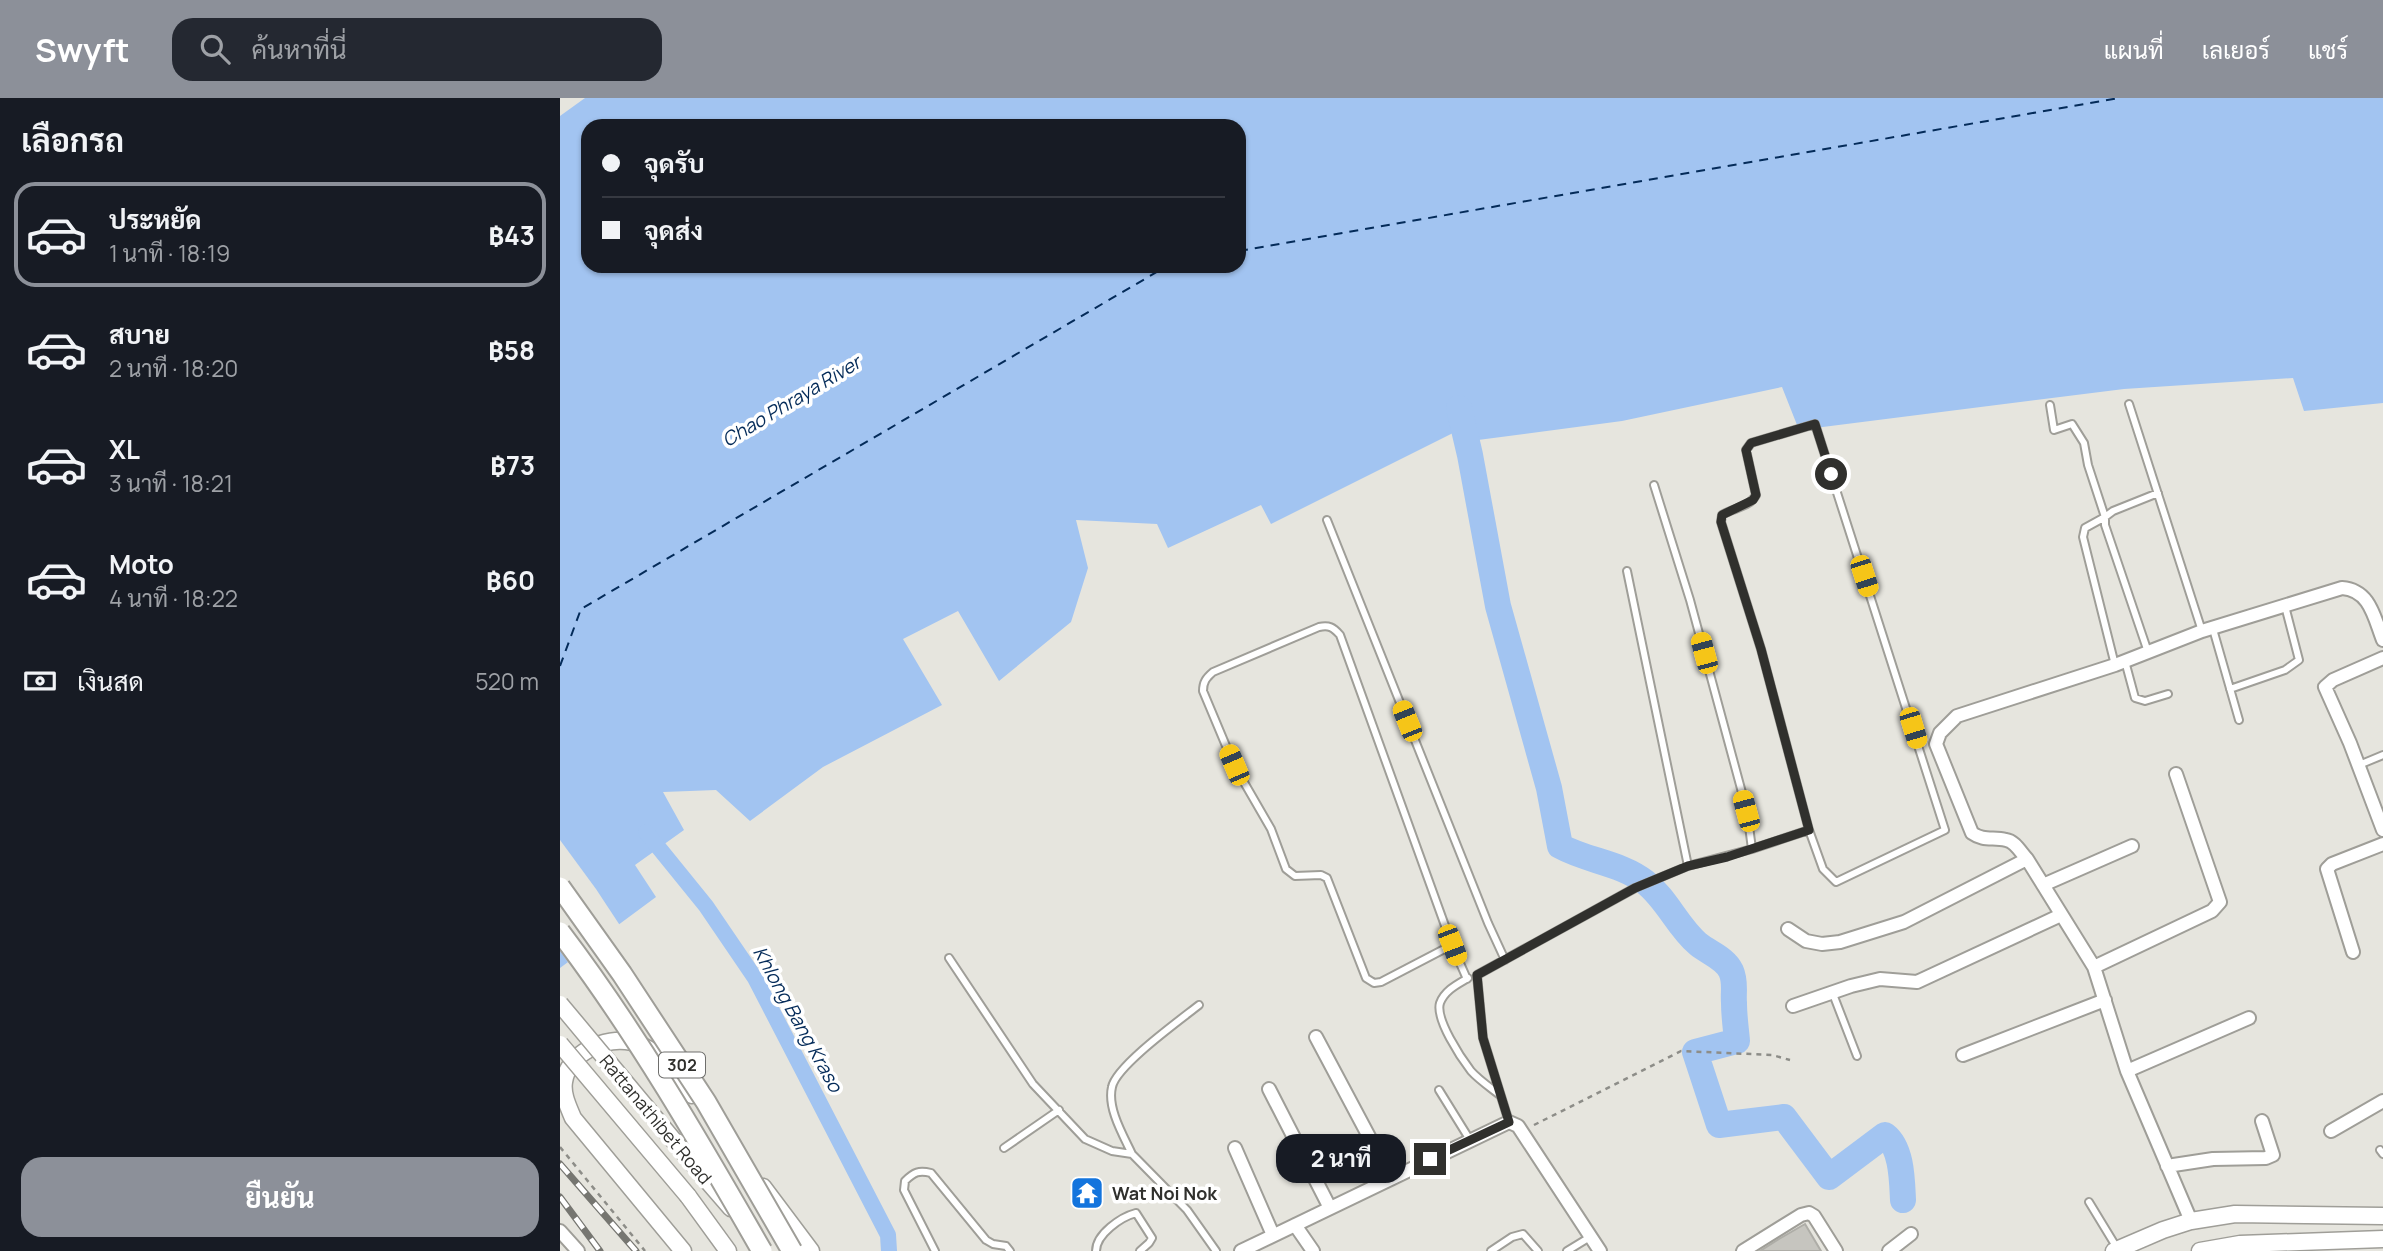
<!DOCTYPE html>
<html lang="th">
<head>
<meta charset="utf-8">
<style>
  body { margin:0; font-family:Manrope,Sarabun,sans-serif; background:#242831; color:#f1f3f6; height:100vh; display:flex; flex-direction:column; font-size:26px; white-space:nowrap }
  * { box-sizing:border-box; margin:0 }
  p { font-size:23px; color:#9ea1a6 }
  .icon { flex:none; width:38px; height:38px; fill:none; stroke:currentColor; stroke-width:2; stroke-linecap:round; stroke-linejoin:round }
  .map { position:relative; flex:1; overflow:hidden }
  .panel { display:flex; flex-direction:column; background:#171b24; width:560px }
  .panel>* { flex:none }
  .hud { position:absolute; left:21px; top:21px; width:665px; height:154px; border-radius:21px; box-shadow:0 2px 5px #0004; display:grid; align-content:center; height:154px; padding:0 21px; background:#171b24 }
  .end { position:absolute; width:32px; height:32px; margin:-16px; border:9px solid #30302d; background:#fff; box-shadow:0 0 0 4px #fff }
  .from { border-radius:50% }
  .bubble { position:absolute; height:49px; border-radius:21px; background:#171b24; box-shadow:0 2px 5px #0004; font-size:23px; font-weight:700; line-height:49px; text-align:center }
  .car { position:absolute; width:21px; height:42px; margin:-21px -10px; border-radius:9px; box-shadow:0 0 5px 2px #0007; background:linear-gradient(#f5c518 24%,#345 0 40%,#f5c518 0 76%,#345 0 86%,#f5c518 0) }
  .hud b { display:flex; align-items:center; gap:24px; height:66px; font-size:26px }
  .hud b+b { border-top:2px solid #363941 }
  .hud i { width:18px; height:18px; background:#f1f3f6 }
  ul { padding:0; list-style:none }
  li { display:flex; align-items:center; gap:21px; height:105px; margin:0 14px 10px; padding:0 7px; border:4px solid transparent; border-radius:21px }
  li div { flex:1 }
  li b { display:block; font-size:26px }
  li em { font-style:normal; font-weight:700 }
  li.current { border-color:#8c9099 }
  li>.icon { width:63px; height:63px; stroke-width:1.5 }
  h2 { padding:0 21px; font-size:32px; line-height:84px }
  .pay { display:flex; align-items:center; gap:18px; height:77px; padding:0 21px; font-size:26px }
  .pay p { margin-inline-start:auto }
  .primary-button { display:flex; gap:14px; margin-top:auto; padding:14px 21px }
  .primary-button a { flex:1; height:80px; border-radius:21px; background:#8c9099; color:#fff; font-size:28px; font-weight:700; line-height:80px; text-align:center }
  header { display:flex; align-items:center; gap:42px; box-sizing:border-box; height:98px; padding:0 35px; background:#8c9099; color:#fff }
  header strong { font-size:33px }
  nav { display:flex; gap:38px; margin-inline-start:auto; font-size:24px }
  .search { width:490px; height:63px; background:#242831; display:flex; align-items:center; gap:18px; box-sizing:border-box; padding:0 24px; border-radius:21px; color:#9ea1a6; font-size:26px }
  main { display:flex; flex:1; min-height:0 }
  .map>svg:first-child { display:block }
</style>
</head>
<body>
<header>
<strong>Swyft</strong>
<div class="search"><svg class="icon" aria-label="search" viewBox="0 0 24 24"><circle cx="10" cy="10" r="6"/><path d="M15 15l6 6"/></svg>ค้นหาที่นี่</div>
<nav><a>แผนที่</a><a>เลเยอร์</a><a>แชร์</a></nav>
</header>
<main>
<section class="panel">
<h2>เลือกรถ</h2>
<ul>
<li class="current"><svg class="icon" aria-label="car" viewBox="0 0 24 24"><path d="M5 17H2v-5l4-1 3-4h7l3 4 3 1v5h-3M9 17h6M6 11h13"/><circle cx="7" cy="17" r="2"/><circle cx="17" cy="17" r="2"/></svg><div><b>ประหยัด</b><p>1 นาที · 18:19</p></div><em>฿43</em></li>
<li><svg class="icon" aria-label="car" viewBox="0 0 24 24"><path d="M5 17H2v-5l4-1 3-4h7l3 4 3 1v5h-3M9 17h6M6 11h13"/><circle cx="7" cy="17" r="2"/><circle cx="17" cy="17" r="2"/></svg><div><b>สบาย</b><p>2 นาที · 18:20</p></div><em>฿58</em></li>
<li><svg class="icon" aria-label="car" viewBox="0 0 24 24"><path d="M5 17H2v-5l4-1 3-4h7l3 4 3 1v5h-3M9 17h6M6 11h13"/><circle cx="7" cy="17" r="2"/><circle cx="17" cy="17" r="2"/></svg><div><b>XL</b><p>3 นาที · 18:21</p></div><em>฿73</em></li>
<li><svg class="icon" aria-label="car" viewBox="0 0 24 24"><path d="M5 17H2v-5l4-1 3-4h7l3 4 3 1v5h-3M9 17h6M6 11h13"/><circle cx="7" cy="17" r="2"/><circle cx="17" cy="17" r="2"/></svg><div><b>Moto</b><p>4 นาที · 18:22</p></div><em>฿60</em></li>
</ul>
<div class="pay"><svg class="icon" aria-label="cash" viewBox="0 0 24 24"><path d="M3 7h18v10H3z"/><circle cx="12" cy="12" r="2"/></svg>เงินสด<p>520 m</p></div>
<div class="primary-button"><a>ยืนยัน</a></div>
</section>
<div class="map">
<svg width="1823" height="1153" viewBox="0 0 1823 1153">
  <rect width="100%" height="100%" fill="#e6e5de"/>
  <!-- water -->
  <path fill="#a2c4f1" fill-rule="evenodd" d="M25 0H1823V305L1744 313 1733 280 1564 291 1239 332 1222 289 1062 323 895 345 893 335 711 426 701 407 608 450 597 426 516 422 528 470 511 524 439 583 398 513 343 541 382 607 263 669 190 723 156 692 103 694 124 732 75 767 96 799 0 870V18ZM28 28H679V168H28Z"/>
  <!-- pier -->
  <path fill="#e6e5de" d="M0 742 36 791 61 829 10 867 0 853Z"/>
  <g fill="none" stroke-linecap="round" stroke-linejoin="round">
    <!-- canal -->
    <path stroke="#a2c4f1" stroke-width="16" d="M86 734 146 808 195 880 328 1137 329 1153"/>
    <!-- river -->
    <path stroke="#a2c4f1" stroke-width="26" d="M899 310 910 357 938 508 989 690 1000 748C1027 763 1061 765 1085 784 1107 801 1117 828 1138 846 1149 855 1165 860 1171 873 1176 884 1173 894 1174 905 1174 918 1176 931 1177 943L1135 954 1159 1027 1224 1019 1269 1079 1325 1037C1342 1050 1342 1082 1343 1102"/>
    <!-- ferry -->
    <path stroke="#042b59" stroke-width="2" stroke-dasharray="9 7" stroke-linecap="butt" d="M679 153 1559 0
      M0 568 21 511 607 168"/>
  </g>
  <!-- building -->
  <path fill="#c6c5bf" stroke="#aeada7" stroke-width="2" d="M1245 1126 1261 1153H1200L1219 1141Z"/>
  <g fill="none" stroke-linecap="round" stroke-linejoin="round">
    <defs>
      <path id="service" d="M1569 306 1642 533
        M1490 307 1494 332 1512 326 1524 345 1528 367 1545 419 1525 430 1523 439 1555 567
        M767 422 928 825 945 862
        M1067 473 1128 768
        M1653 531 1679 622
        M1588 554 1545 427V419L1553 413 1598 395
        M1565 563 1575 600 1585 603 1608 596
        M1670 591 1725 572 1739 562 1725 508
        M1799 667 1823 657
        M1192 751 1249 732 1201 551 1161 424 1162 417C1173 410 1190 409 1196 397L1186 352 1191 345 1255 326 1385 732 1276 784 1263 771 1249 732
        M892 847 780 537C773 529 769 527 759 529L653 574C646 580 643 584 643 593L674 667 711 731 726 771 735 778 761 777 767 780 806 880 814 885 821 884 892 847 907 881
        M389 860 473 986 525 1041 552 1053 572 1056 627 1112 656 1153
        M908 880C898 886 885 892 880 905 875 921 901 960 911 973 919 982 931 990 941 998
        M1273 896 1297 958
        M879 992 910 1042
        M949 1024 923 940 917 877 1075 790 1128 768 1192 751 1187 713 1130 502 1094 387
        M444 1050 499 1012
        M1820 1052 1823 1056
        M572 1056C563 1037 547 1010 552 989 556 968 620 922 639 907
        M1529 1104 1557 1150
        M375 1153 344 1092 345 1083C354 1074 359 1072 371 1075L426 1142 433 1146 446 1148 450 1153
        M536 1153C536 1136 561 1119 576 1115L592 1140 589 1145 580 1153
        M931 1153 952 1139 963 1136 978 1153
        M1007 1153 1030 1139"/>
      <path id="minor" d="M1823 560 1773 582 1765 589 1790 645 1823 732
        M1483 787 1572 748
        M1228 831 1246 843 1262 846 1280 844 1344 824 1467 761
        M1793 854 1767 771 1772 766 1823 746
        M1534 869 1652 813 1660 804 1616 676
        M1233 908 1291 888 1320 881 1357 884 1501 817
        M756 939 831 1080
        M1403 957 1545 902
        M1567 973 1689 920
        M709 991 770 1110
        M1771 1033 1823 1003
        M675 1050 713 1137
        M1607 1068 1653 1061 1706 1060 1713 1057 1702 1023
        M1631 1123 1567 973 1534 869 1467 761C1461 755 1455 743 1446 742 1433 739 1423 743 1412 735L1376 646 1380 635 1397 618 1555 567 1642 533 1782 490C1810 492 1814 519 1823 542
        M735 1127 753 1153
        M0 1133 18 1153
        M681 1153 949 1024 958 1028 1040 1153
        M1183 1153 1241 1117 1249 1115 1254 1118 1276 1153
        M1329 1153 1351 1136"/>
      <path id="secondary" d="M145 1080 171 1110
        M203 1089 251 1153
        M128 1098 168 1153
        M123 1153 13 1020C8 1008 2 996 4 984 8 955 45 938 72 944 97 950 117 978 132 997
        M1554 1153 1603 1132 1631 1123 1675 1116 1823 1118
        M1640 1153 1680 1146 1823 1141"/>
    </defs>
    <!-- service casing -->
    <use href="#service" stroke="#9f9e98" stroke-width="10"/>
    <!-- minor casing -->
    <use href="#minor" stroke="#9f9e98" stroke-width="16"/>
    <!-- secondary casing -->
    <use href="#secondary" stroke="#9f9e98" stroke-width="19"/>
    <!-- path -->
    <path stroke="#8d8d88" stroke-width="2.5" stroke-dasharray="5 5" stroke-linecap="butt" d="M974 1027 1121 953 1212 957 1230 962
      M0 1049 85 1153"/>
    <!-- service -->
    <use href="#service" stroke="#fff" stroke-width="6"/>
    <!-- minor -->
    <use href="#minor" stroke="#fff" stroke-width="12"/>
    <!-- secondary -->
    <use href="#secondary" stroke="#fff" stroke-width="16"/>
    <defs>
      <path id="rail" d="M0 1066 76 1153
        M0 1099 40 1153"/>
    </defs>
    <!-- rail casing -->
    <use href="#rail" stroke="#767671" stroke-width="7"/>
    <!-- rail -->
    <use href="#rail" stroke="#fff" stroke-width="4.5" stroke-dasharray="13" stroke-linecap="butt"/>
    <defs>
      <path id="secondary-bridge" d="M0 906 145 1080
        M0 946 128 1098"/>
      <path id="primary-bridge" d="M0 789 62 876 146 1004 232 1153
        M0 834C76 934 139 1043 202 1153"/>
    </defs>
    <!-- secondary-bridge casing -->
    <use href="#secondary-bridge" stroke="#9f9e98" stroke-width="19" stroke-linecap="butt"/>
    <!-- primary-bridge casing -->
    <use href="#primary-bridge" stroke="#9f9e98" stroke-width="23" stroke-linecap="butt"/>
    <!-- secondary-bridge -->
    <use href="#secondary-bridge" stroke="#fff" stroke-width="16"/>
    <!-- primary-bridge -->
    <use href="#primary-bridge" stroke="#fff" stroke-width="19"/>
  </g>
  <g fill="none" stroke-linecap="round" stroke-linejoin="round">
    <!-- route -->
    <path stroke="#30302d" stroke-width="9" d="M870 1061 949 1024 923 940 917 877 1075 790 1128 768 1167 759 1249 732 1201 551 1161 424 1162 417 1193 402 1196 397 1186 352 1191 345 1255 326 1271 376"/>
  </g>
  <!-- icons -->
  <defs>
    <symbol id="temple-square" viewBox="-11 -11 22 22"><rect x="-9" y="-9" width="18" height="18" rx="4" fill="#1374dd" stroke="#fff"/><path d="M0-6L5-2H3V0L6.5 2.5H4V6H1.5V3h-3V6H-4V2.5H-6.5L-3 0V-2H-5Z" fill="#fff"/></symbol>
  </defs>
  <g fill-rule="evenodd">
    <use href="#temple-square" x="508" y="1076" width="38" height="38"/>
  </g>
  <g text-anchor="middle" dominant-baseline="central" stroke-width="7" stroke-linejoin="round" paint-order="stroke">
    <!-- shield labels -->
    <rect fill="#fff" stroke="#6e6e6c" stroke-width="2" x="99" y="954.5" width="46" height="25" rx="5"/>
    <g font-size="16" font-weight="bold" fill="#30302d">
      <text x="122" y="967">302</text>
    </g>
    <!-- street labels -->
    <g font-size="18" fill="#30302d" stroke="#fff">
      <text transform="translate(96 1021) rotate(50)">Rattanathibet Road</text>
    </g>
    <!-- poi labels -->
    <g font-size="18" font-weight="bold" fill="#30302d" stroke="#fff" text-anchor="start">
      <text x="552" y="1095">Wat Noi Nok</text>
    </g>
    <!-- water labels -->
    <g font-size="19" font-style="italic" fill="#042b59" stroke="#fff">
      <text transform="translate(231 303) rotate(-31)">Chao Phraya River</text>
      <text transform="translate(238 921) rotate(61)">Khlong Bang Kraso</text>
    </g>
  </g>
</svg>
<i class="end from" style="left:1271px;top:376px"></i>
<i class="end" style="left:870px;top:1061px"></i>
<div class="bubble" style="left:716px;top:1036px;width:130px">2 นาที</div>
<i class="car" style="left:1304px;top:478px;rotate:162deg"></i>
<i class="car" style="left:1144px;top:555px;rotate:345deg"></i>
<i class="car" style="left:847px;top:623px;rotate:338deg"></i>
<i class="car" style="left:1353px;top:630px;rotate:163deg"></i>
<i class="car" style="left:674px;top:667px;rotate:337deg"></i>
<i class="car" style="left:1186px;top:713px;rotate:345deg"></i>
<i class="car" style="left:892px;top:847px;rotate:159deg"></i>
<div class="hud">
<b><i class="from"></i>จุดรับ</b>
<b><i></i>จุดส่ง</b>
</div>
</div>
</main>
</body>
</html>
